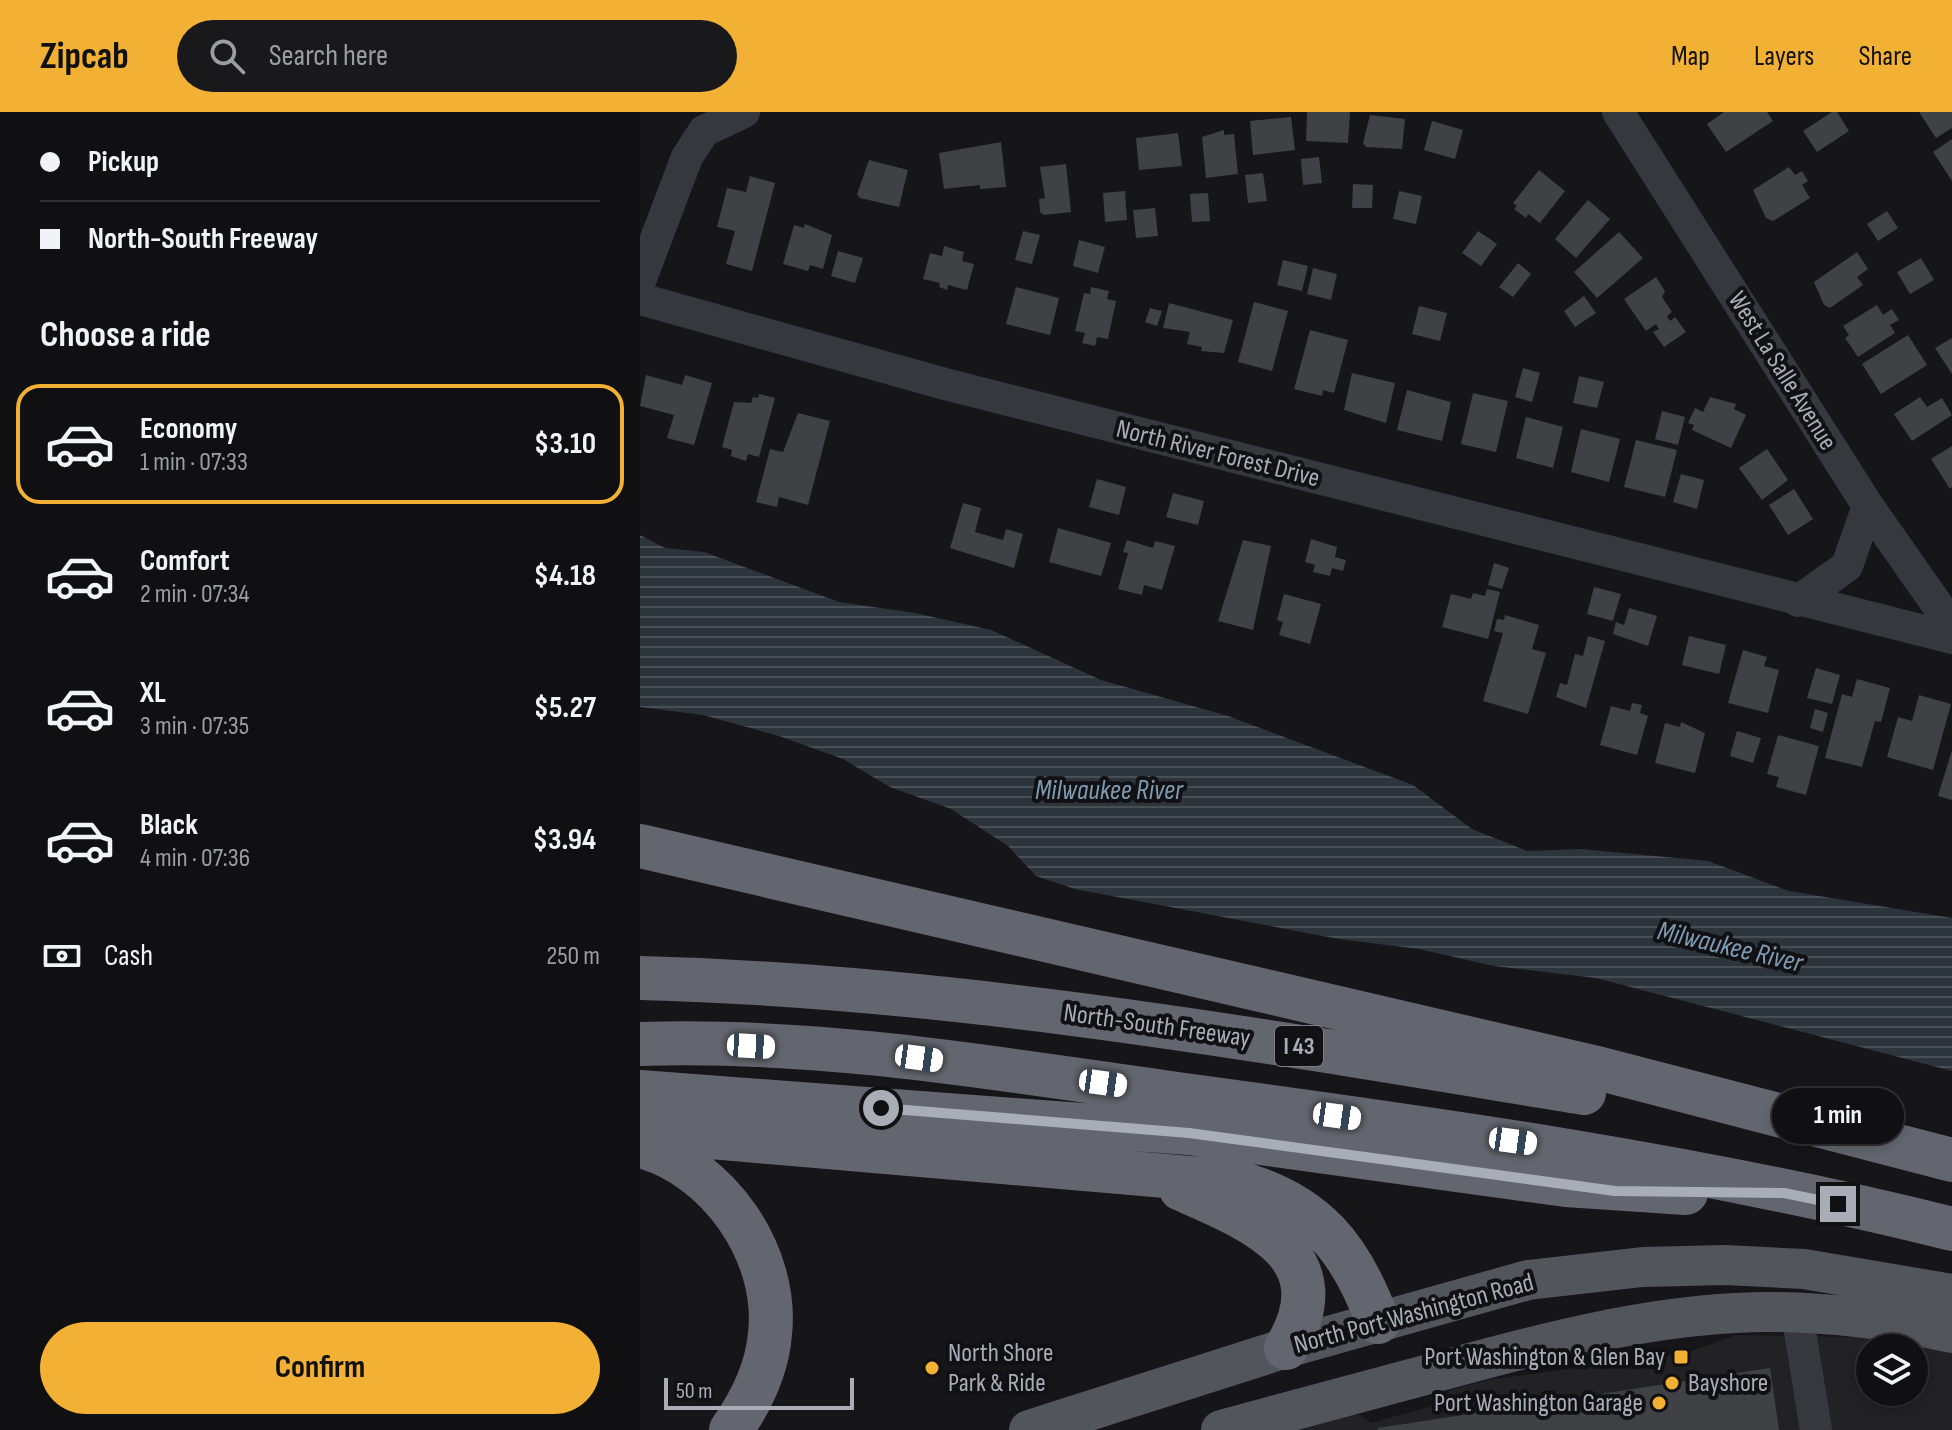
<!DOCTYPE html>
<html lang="en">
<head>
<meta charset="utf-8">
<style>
  body { margin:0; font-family:"Sofia Sans Condensed",sans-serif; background:#19191b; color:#f1f3f6; height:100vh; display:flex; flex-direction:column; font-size:30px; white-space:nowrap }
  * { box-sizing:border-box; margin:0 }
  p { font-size:26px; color:#9c9d9f }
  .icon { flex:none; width:44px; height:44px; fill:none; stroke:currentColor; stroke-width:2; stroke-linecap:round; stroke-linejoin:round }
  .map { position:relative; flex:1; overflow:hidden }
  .panel { display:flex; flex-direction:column; background:#101012; width:640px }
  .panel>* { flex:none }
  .hud { display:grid; align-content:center; height:176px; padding:0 40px; background:#101012 }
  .buttons { position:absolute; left:1216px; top:1222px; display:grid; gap:16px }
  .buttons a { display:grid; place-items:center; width:72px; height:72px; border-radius:50%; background:#101012; box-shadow:0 4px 12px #0003,0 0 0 2px #303032; font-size:40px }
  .scale { position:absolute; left:24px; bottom:20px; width:190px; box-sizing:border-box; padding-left:8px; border:4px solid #a8adb8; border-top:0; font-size:22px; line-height:28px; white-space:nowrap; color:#a8adb8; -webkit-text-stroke:6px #111113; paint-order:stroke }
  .end { position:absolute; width:36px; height:36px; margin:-18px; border:10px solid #a8adb8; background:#111; box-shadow:0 0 0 4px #111 }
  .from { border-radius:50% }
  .bubble { position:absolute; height:56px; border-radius:28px; background:#101012; box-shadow:0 4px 12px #0003,0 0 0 2px #303032; font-size:26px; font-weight:700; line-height:56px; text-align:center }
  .car { position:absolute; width:24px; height:48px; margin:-24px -12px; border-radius:10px; box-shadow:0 0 6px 2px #0007; background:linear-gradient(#fff 24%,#345 0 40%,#fff 0 76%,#345 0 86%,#fff 0) }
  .hud b { display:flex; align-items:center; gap:28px; height:76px; font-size:30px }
  .hud b+b { border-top:2px solid #303032 }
  .hud i { width:20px; height:20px; background:#f1f3f6 }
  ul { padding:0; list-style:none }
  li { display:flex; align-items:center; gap:24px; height:120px; margin:0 16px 12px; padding:0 24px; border:4px solid transparent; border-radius:24px }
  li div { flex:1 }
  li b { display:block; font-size:30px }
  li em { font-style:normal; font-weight:700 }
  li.active { border-color:#f2b134 }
  li>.icon { width:72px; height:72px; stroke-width:1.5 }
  h2 { padding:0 40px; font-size:36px; line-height:96px }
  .pay { display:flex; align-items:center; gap:20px; height:88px; padding:0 40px; font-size:30px }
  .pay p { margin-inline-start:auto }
  .button { display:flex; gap:16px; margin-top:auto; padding:16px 40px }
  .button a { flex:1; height:92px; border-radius:48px; background:#f2b134; color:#111; font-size:32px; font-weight:700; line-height:92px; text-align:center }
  header { display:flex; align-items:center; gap:48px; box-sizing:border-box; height:112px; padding:0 40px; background:#f2b134; color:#111 }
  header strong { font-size:38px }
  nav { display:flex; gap:44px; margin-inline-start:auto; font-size:28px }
  .search { width:560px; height:72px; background:#19191b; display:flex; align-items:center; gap:20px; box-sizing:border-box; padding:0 28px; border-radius:44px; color:#9c9d9f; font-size:30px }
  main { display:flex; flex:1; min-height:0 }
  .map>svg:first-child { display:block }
</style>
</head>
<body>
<header>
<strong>Zipcab</strong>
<div class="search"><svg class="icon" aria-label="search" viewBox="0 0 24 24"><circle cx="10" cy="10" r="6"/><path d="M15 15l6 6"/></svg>Search here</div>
<nav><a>Map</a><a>Layers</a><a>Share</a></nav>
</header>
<main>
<section class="panel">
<div class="hud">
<b><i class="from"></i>Pickup</b>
<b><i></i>North-South Freeway</b>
</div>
<h2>Choose a ride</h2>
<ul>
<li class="active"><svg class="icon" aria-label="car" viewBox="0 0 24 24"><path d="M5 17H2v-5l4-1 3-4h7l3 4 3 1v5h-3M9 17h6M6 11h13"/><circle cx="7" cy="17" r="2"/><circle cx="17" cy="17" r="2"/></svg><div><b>Economy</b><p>1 min · 07:33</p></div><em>$3.10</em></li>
<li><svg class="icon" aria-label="car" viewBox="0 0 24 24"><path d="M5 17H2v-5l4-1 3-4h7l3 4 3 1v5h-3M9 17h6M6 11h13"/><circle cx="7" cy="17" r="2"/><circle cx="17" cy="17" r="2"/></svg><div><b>Comfort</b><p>2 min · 07:34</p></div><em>$4.18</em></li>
<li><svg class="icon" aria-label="car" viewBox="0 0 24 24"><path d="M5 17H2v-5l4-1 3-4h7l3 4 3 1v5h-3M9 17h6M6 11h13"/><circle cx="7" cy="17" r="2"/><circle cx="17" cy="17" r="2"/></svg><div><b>XL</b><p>3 min · 07:35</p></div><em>$5.27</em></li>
<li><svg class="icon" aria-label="car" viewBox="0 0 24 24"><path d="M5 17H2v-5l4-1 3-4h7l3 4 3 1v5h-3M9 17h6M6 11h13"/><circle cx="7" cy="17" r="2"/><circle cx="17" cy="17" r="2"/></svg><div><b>Black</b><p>4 min · 07:36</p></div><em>$3.94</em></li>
</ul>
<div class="pay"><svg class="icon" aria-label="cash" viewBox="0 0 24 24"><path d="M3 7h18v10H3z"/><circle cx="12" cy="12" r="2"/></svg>Cash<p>250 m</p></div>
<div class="button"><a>Confirm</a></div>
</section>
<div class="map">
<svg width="1312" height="1318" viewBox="0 0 1312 1318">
  <defs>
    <pattern id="water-rules" width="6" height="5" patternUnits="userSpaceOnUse" patternTransform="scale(2)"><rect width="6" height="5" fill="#2c353c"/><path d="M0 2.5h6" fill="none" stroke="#485056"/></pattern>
  </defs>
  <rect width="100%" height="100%" fill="#161618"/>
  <!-- built -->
  <path fill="#222225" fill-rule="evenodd" d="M1096 1223 1217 1225 1312 1240V1318H659L713 1303H721L731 1311 800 1292 810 1278 847 1268 1046 1241ZM1230 1236H1274V1280H1230Z"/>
  <!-- water -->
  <path fill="url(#water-rules)" d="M0 423 25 436 64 440 199 490 275 501 351 518 461 568 588 604 773 673 832 717 887 739 941 737 1068 749 1149 779 1312 806V959L956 866 854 854 779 837 699 827 435 777 396 764 368 734 311 697 250 675 203 647 139 624 63 603 0 595Z"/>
  <!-- building -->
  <path fill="#404145" d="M667 0H710L708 31 666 29Z
    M1084 0H1127L1133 9 1086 40 1067 12Z
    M1192 0H1197L1209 19 1177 40 1163 19Z
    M1279 0H1312V16L1296 26Z
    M730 3 765 7 762 37 726 35 723 31Z
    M651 5 655 38 613 43 610 9Z
    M792 9 823 18 815 47 784 38Z
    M584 18V23L594 22 598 62 566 66 562 25Z
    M538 21 542 54 499 58 496 26Z
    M1312 27V69L1293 40Z
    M361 30 366 75 340 77V73L304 77 299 41Z
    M679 45 682 71 663 73 661 47Z
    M229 48 268 58 259 95 220 86 217 82Z
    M426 52 431 100 404 103 400 100 399 87 405 86 400 55Z
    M1149 55 1155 63 1162 59 1168 69 1162 73 1170 86 1133 109 1126 106 1113 78Z
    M899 58 925 79 900 111 888 102 886 106 874 97 877 94 873 91Z
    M623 61 627 89 608 91 605 63Z
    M110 64 135 71 112 159 86 152 95 119 77 115 87 76 106 80Z
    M713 72 733 73 732 96H712Z
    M485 79 487 108 465 110 463 81Z
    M759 79 782 84 776 112 753 107Z
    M568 81 570 109 552 110 550 82Z
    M948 88 970 107 936 146 915 127Z
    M515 96 518 124 496 126 493 98Z
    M1247 99 1258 116 1238 129 1227 112Z
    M165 112 192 123 183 157 170 153 168 159 143 152 154 113 164 116Z
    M383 119 400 123 392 152 375 148Z
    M838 119 857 132 841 154 822 141Z
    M979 120 1003 146 957 186 934 160Z
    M439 128 465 135 458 161 433 154Z
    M304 134 324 140 322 149 334 152 327 178 308 173 307 178 299 175 300 171 283 167 290 141 302 144Z
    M198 139 223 146 215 171 191 164Z
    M1217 140 1228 157 1217 165 1223 173 1190 196 1184 193 1174 170Z
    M1281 146 1294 168 1270 182 1257 160Z
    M643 148 668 154 662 179 637 173Z
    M878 151 891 162 873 185 859 175Z
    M673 156 697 162 691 188 667 182Z
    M1016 165 1025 179 1022 185 1032 200 1027 204 1030 209 1035 205 1046 220 1024 235 1013 220 1019 217 1016 212 1006 219 984 187Z
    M376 175 419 186 410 223 366 212Z
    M451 175 469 179 467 187 476 189 468 227 457 225 455 234 442 231 445 221 435 219 444 181 450 182Z
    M944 184 956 201 935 215 924 199Z
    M614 190 648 199 632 259 598 250Z
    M529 191 593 208 584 241 561 239 562 235 547 232 550 220 523 216Z
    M1237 193 1243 203 1252 197 1259 208 1250 213 1255 221 1218 245 1205 226 1209 223 1203 214Z
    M779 194 807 201 800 229 772 222Z
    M510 196 522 199 517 214 505 210Z
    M670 218 708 228 694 281 683 278 682 284 654 277Z
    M1268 223 1287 253 1241 282 1222 252Z
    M1312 226V262L1295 236Z
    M883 256 900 261 892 290 875 285Z
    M712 261 755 271 746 311 704 298Z
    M6 263 42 273 45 263 72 271 54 333 27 326 34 303 0 294Z
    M939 264 964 270 957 296 933 291Z
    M767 278 811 290 802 329 757 318Z
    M833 281 868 289 856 340 821 332Z
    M119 282 135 286 119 345 108 342 106 349 91 344 92 338 82 335 94 290 111 291 113 285 118 286Z
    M1070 285 1096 292 1094 297 1106 303 1091 336 1052 318 1054 313 1048 311 1055 296 1063 300Z
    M1280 285 1287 295 1302 286 1312 303 1272 329 1254 302Z
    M1022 299 1045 305 1038 333 1015 327Z
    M158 301 190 309 168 393 139 385 137 395 116 390 130 337 143 340Z
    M886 305 923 315 913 356 876 346Z
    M941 317 980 327 969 370 931 360Z
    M996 328 1037 338 1025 385 984 375Z
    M1312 334V375L1310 377 1291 347Z
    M1127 337 1148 368 1122 388 1099 356Z
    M1041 362 1064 368 1057 397 1033 390Z
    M457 367 486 375 479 403 449 395Z
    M1154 377 1173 407 1148 423 1129 393Z
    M533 381 564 389 558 413 526 405Z
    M323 391 341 396 335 420 363 428 366 417 383 422 374 456 310 436Z
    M418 416 471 431 461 464 409 450Z
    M671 427 697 435 695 445 706 448 703 459 692 456 690 464 673 460 675 453 665 450Z
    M487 428 513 436 515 429 535 434 522 478 504 473 502 483 478 477 488 441 483 440Z
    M603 428 631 434 613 518 578 509Z
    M854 451 869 456 862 477 848 473Z
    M954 475 981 482 973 509 947 502Z
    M847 477 860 480 848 527 802 515 811 482 831 487 833 481 845 484Z
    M644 482 681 492 670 532 639 523 643 510 637 508Z
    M989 496 1017 504 1008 534 973 522 976 510 984 513Z
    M865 503 899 513 892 537 906 541 888 602 843 589 863 521 854 519 857 507 864 508Z
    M948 524 965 529 946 596 916 585 920 571 927 573 935 542 943 544Z
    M1049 524 1086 533 1079 562 1042 553Z
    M1103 538 1127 545 1124 554 1139 558 1128 601 1088 591Z
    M1176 556 1200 563 1192 592 1167 586Z
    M1217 567 1250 576 1241 610 1235 609 1222 655 1185 646 1202 582 1212 585Z
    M1279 583 1311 592 1293 658 1247 645 1258 605 1272 609Z
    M992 591 1002 593 1000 601 1008 604 997 643 960 633 971 594 990 599Z
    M1175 597 1188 601 1183 620 1170 616Z
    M1041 610 1065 621 1055 661 1015 651 1025 611 1040 615Z
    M1097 619 1121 626 1113 651 1090 644Z
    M1138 623 1179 634 1166 683 1136 675 1139 665 1127 662Z
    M1312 638V688L1298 684Z
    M1130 1256 1139 1318H738V1316Z"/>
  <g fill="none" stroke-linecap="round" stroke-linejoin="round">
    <!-- minor -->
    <path stroke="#37383d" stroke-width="32" d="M978 0 1228 394 1312 514
      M0 169 47 45 64 19 104 0
      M0 187 305 272 1312 526
      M1158 489 1207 454 1228 394
      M1157 1201 1176 1318"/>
    <!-- major -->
    <path stroke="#53555c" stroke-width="40" d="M389 1318 646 1236 888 1168 1003 1155 1085 1153 1164 1157 1312 1182
      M581 1318C659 1297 737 1276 815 1255 907 1230 1000 1206 1095 1201 1167 1197 1241 1206 1312 1221"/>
    <!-- highway -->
    <path stroke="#63666e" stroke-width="44" d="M0 734 961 957 1312 1048
      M0 866C318 874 631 930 944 981
      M0 932C180 926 359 957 537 982 797 1017 1057 1053 1312 1117
      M0 980 549 1021 926 1073 1046 1081
      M0 1019 596 1070C675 1091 711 1136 738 1210
      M0 1034C78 1054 139 1142 130 1222 127 1257 111 1290 91 1318
      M541 1077C611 1108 702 1142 646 1236"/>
  </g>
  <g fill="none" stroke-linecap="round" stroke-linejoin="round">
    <!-- route -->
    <path stroke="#a8adb8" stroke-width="10" d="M241 996 549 1021 975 1079 1144 1081 1198 1092"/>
  </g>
  <!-- markers -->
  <g fill="#f2b134" stroke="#111113" stroke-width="3">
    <rect x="1033" y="1237" width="16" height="16" rx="4"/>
    <circle cx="292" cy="1256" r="8"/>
    <circle cx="1032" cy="1271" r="8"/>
    <circle cx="1019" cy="1291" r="8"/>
  </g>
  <g text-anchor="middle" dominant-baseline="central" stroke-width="8" stroke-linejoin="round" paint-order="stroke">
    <!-- shield labels -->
    <rect fill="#111113" stroke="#7b7e86" stroke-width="2" x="635" y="914" width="48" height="40" rx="6"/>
    <g font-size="24" font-weight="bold" fill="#a8adb8">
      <text x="659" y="934">I 43</text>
    </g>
    <!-- street labels -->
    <g font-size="26" fill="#a8adb8" stroke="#111113">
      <text transform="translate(1142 259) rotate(58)">West La Salle Avenue</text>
      <text transform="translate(578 342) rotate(14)">North River Forest Drive</text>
      <text transform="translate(517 914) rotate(8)">North-South Freeway</text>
      <text transform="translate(774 1202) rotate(-15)">North Port Washington Road</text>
    </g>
    <!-- poi labels -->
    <g font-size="26" fill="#a8adb8" stroke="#111113" text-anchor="start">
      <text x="308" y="1241">North Shore<tspan x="308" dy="30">Park &amp; Ride</tspan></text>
      <text x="1025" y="1245" text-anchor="end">Port Washington &amp; Glen Bay</text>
      <text x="1048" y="1271">Bayshore</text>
      <text x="1003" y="1291" text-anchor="end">Port Washington Garage</text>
    </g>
    <!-- water labels -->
    <g font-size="28" font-style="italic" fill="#7f9bb3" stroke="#111113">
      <text x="469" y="678">Milwaukee River</text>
      <text transform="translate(1090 835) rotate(13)">Milwaukee River</text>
    </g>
  </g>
</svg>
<div class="buttons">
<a><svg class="icon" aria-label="layers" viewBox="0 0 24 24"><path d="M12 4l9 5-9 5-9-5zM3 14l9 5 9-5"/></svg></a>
</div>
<div class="scale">50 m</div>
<i class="end from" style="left:241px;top:996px"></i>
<i class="end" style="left:1198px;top:1092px"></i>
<div class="bubble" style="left:1132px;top:976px;width:132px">1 min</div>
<i class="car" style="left:111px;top:934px;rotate:93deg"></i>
<i class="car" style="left:279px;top:946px;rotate:98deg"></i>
<i class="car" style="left:463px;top:971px;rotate:98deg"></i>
<i class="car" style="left:697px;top:1004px;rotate:98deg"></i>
<i class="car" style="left:873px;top:1029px;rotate:98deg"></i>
</div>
</main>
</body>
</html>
